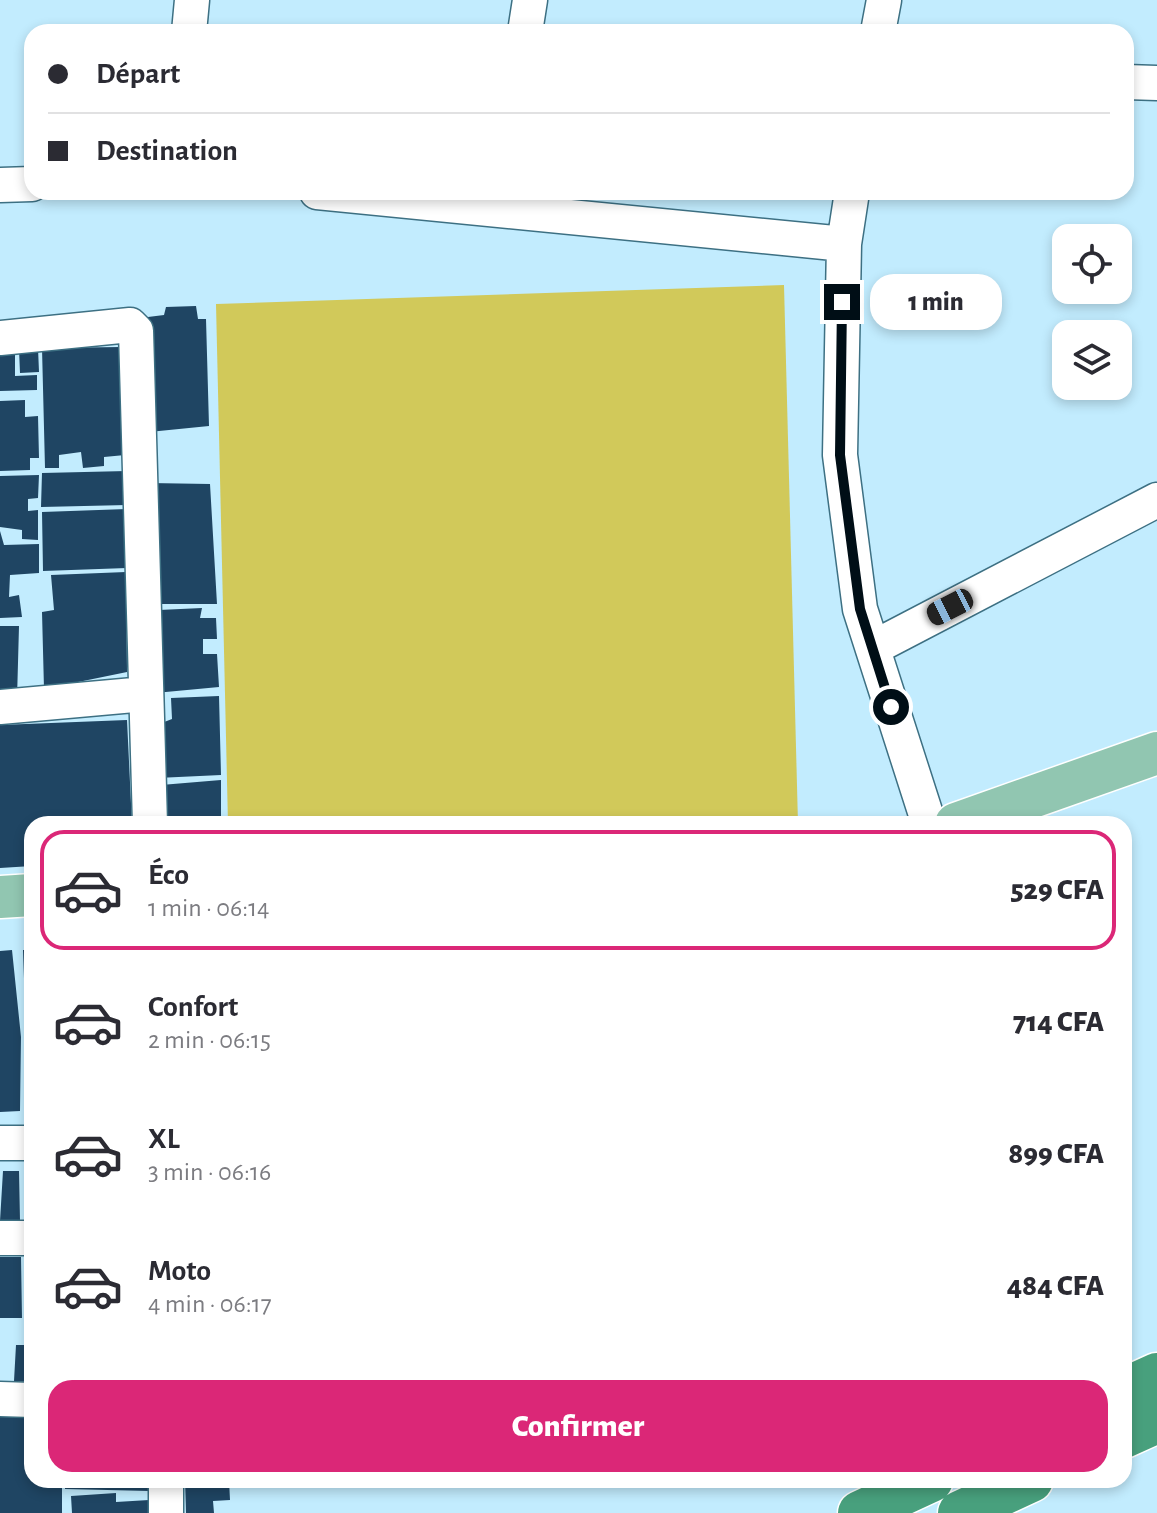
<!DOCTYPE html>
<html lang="fr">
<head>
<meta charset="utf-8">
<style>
  body { margin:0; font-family:"Alegreya Sans",sans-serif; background:#f7f7f7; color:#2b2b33; height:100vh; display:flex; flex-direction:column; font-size:30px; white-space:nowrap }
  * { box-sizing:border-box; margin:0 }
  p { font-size:26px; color:#7c7c81 }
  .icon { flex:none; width:44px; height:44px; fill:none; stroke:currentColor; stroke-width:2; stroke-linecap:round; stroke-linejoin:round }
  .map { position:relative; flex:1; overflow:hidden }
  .sheet { position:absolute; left:24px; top:816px; width:1108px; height:672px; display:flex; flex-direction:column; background:#fff; border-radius:24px; box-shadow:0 4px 12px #0003 }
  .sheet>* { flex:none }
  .guide { position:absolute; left:24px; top:24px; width:1110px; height:176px; border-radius:24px; box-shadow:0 4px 12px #0003; display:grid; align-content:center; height:176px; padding:0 24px; background:#fff }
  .fabs { position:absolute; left:1052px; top:224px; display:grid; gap:16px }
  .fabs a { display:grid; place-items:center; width:80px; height:80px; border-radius:16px; background:#fff; box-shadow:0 4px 12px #0003; font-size:40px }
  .end { position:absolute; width:36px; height:36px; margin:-18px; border:10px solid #000e16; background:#fff; box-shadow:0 0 0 4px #fff }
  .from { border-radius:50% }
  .bubble { position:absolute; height:56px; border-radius:24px; background:#fff; box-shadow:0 4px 12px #0003; font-size:26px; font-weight:800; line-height:56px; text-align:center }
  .car { position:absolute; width:24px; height:48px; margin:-24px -12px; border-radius:10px; box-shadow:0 0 6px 2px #0007; background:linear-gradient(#222 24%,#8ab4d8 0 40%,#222 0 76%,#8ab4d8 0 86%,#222 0) }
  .guide b { display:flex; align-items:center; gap:28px; height:76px; font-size:30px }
  .guide b+b { border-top:2px solid #e1e1e2 }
  .guide i { width:20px; height:20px; background:#2b2b33 }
  ul { padding:14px 0 0; list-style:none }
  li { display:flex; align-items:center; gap:24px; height:120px; margin:0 16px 12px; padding:0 8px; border:4px solid transparent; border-radius:24px }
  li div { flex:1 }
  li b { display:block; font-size:30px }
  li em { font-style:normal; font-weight:800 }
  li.on { border-color:#db2777 }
  li>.icon { width:72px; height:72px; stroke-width:1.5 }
  .primary-button { display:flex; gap:16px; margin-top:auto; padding:16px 24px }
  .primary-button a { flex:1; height:92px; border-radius:24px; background:#db2777; color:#fff; font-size:32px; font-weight:800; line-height:92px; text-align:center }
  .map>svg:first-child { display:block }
</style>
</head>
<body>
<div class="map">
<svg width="1157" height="1513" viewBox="0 0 1157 1513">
  <rect width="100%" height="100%" fill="#c2ecfe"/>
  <!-- green -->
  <path fill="#d1c95a" d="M784 285 798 824H228L216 304Z"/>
  <!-- building -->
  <path fill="#1f4563" d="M196 306 198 319H206L209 426 149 432 148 317 164 315 166 307Z
    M122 347 125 455 104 457V466L83 468 81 452 59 455V468H45L42 348Z
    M38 348 39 372 20 373 19 349Z
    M0 350H15V376L37 375V390L0 391Z
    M25 400V417L38 416 39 458H30V470L0 471V401Z
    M127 471V505L41 507 42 473Z
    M39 475 38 498 28 499V511L38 510V540L22 539V530L0 527V476Z
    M149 483 210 484 217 604H157Z
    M127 509V568L43 571 42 512Z
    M0 531 4 545 39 544V573L10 575 9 597 19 595 22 617 0 618Z
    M126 572 127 672 44 689 42 612 54 610 51 575Z
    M202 608 200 618H216L217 639H203V654H217L219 687 155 693 159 610Z
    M0 626H19L17 699 0 698Z
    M219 696 221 775 157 778 159 724 172 719 171 698Z
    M127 720 132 824H32V866L0 868V725Z
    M221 780V824H162L161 785Z
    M12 950 21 1037 20 1111 0 1112V951Z
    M23 950H32V1034L26 1035Z
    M24 1045H32V1122H26Z
    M24 1159H32V1185H25Z
    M3 1171H19L20 1221H0Z
    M0 1257H21L22 1318H0Z
    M16 1345H32V1382L14 1381Z
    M32 1416V1480H62V1513H0V1417Z
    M65 1480H150V1491L65 1489Z
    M185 1480H229L230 1500 213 1501 214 1513H186Z
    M116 1493V1502L149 1500 150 1513H72L71 1496Z"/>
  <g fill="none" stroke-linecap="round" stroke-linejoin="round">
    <defs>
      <path id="minor" d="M189 32 192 0
        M525 32 530 0
        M878 32 884 0
        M1126 82 1157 83
        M0 185 32 184
        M317 192 844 244
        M852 192 844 244 840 455 860 609 929 824
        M0 338 130 325 136 331 150 824
        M873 648 1157 500
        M0 707 145 694
        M0 1143H32
        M0 1238H32
        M0 1399 32 1400
        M166 1480V1513"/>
      <path id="major" d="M956 824 1157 753
        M0 897 32 895"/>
      <path id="highway" d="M1124 1390 1157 1375
        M1124 1436 1157 1421
        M860 1513 931 1480
        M960 1513 1031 1480"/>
    </defs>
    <!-- minor casing -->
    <use href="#minor" stroke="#3d7083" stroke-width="37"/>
    <!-- major casing -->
    <use href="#major" stroke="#fff" stroke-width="45"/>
    <!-- highway casing -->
    <use href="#highway" stroke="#fff" stroke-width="47"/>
    <!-- minor -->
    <use href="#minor" stroke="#fff" stroke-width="34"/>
    <!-- major -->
    <use href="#major" stroke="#91c6b1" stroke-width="42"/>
    <!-- highway -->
    <use href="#highway" stroke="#48a07d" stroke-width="44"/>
  </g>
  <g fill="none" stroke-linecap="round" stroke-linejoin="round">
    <!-- route -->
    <path stroke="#000e16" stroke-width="10" d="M842 302 840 455 860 609 891 707"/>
  </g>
</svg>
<div class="fabs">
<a><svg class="icon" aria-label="locate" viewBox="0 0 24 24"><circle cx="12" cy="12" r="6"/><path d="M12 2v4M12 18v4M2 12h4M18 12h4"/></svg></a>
<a><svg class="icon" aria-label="layers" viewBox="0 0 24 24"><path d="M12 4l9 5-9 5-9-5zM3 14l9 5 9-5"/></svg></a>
</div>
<i class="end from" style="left:891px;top:707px"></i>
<i class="end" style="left:842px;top:302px"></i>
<div class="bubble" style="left:870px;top:274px;width:132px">1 min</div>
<i class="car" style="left:950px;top:607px;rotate:243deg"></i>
<div class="guide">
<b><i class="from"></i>Départ</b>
<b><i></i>Destination</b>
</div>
<section class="sheet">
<ul>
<li class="on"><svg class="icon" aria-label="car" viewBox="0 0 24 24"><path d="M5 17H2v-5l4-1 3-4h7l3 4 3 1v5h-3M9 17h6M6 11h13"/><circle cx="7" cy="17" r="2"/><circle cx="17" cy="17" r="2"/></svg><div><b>Éco</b><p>1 min · 06:14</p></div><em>529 CFA</em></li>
<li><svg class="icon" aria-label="car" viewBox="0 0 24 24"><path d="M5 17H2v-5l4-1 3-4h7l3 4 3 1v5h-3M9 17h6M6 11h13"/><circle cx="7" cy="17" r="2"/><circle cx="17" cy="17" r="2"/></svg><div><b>Confort</b><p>2 min · 06:15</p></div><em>714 CFA</em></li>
<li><svg class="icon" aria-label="car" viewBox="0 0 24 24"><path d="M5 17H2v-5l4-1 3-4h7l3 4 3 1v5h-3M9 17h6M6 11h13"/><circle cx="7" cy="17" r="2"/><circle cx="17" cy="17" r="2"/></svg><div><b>XL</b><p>3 min · 06:16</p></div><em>899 CFA</em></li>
<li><svg class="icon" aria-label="car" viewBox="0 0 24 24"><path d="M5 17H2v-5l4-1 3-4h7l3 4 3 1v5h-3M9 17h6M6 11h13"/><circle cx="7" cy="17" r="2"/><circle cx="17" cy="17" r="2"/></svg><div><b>Moto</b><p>4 min · 06:17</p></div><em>484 CFA</em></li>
</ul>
<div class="primary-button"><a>Confirmer</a></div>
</section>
</div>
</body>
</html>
